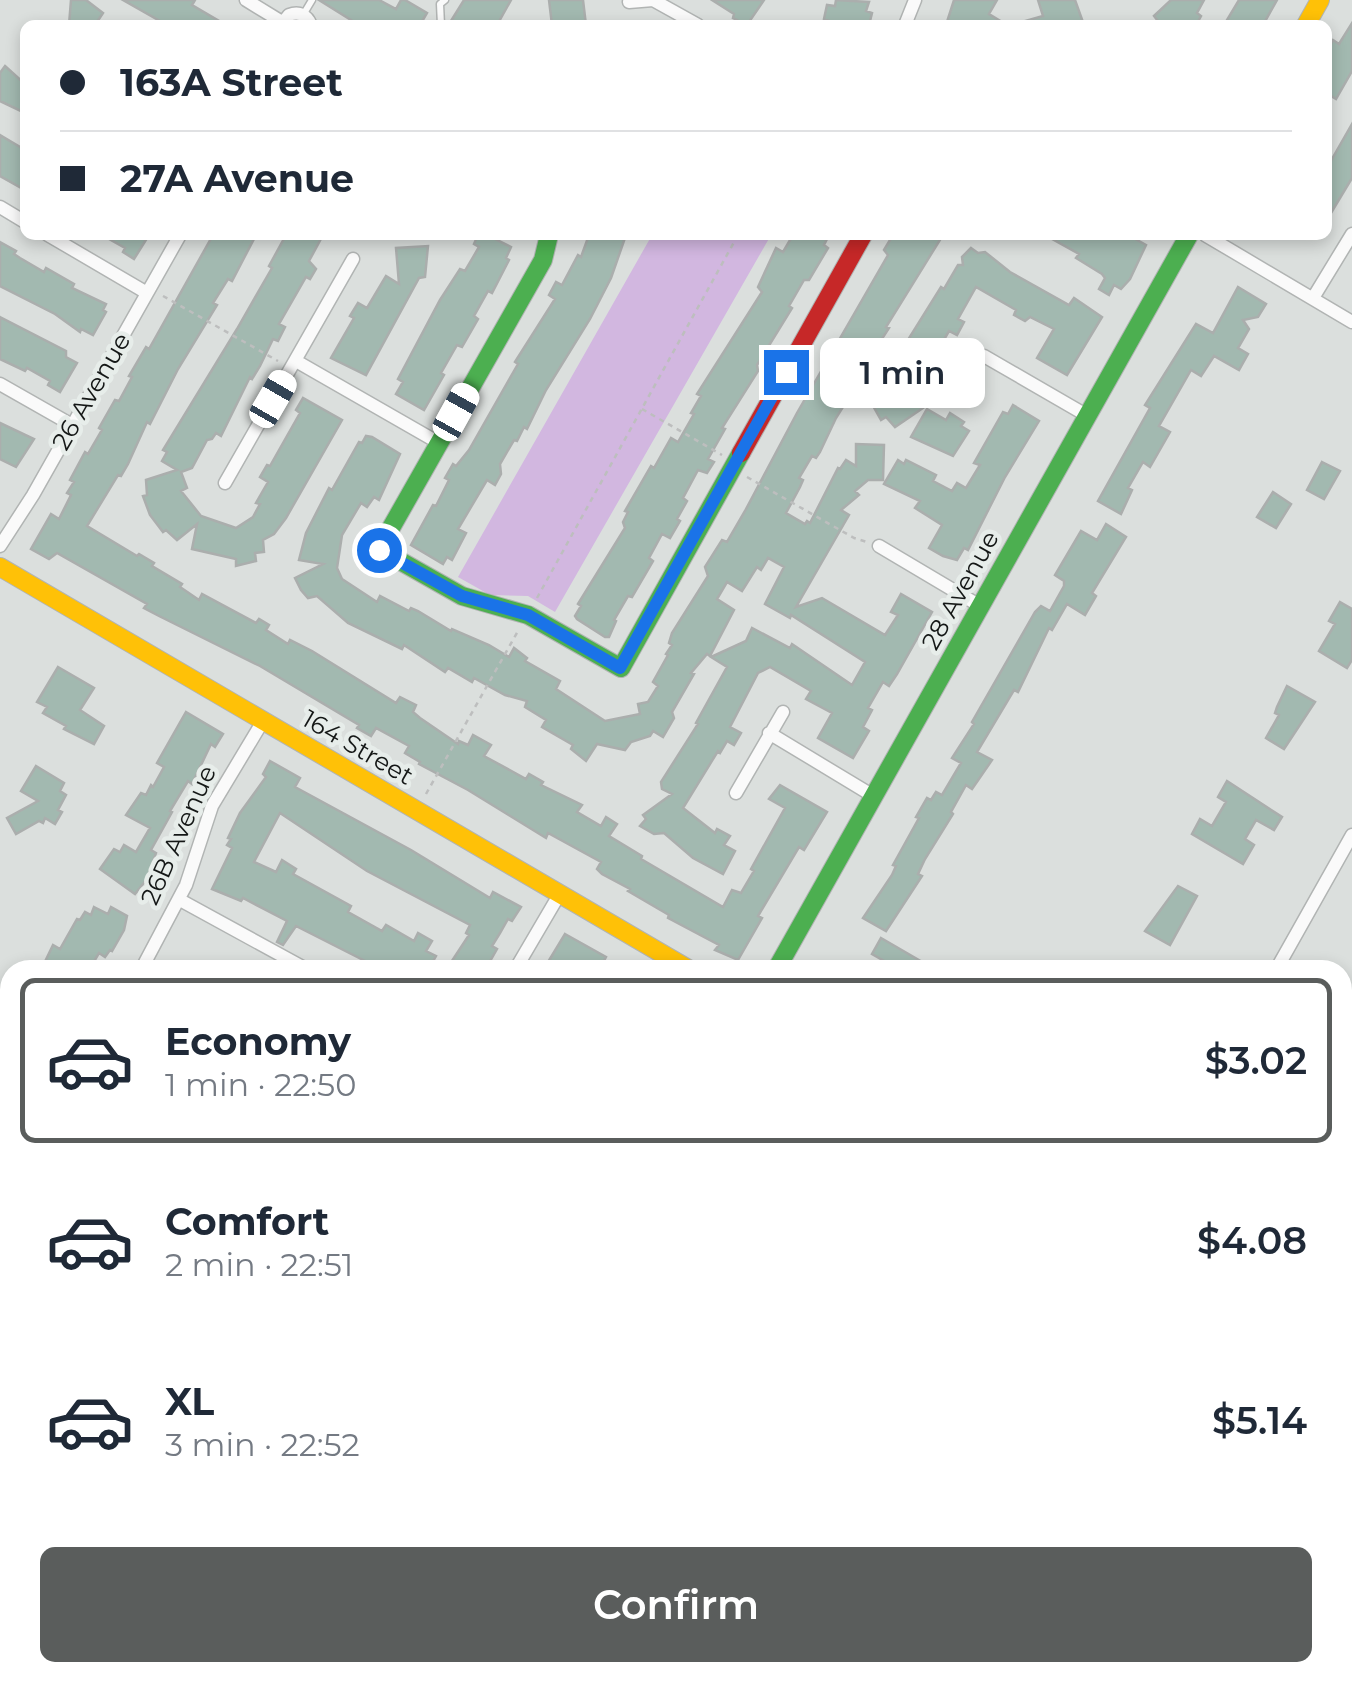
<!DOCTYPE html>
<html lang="en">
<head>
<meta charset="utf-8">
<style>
  body { margin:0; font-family:Montserrat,sans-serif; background:#f2f2f3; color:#1f2937; height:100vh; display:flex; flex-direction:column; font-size:38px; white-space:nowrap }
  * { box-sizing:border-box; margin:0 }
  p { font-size:32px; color:#747a83 }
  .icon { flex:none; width:55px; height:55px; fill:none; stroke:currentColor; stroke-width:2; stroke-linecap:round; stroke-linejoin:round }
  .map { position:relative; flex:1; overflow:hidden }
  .drawer { position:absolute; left:0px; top:960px; width:1352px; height:722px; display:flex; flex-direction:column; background:#fff; border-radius:30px 30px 0 0; box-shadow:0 5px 15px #0003 }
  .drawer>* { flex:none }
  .hud { position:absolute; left:20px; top:20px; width:1312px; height:220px; border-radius:15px; box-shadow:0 5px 15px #0003; display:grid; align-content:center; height:220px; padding:0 40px; background:#fff }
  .end { position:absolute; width:45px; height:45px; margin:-22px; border:12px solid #1a73e8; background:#fff; box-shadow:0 0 0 5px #fff }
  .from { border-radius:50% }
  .bubble { position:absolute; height:70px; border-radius:15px; background:#fff; box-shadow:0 5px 15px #0003; font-size:32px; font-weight:600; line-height:70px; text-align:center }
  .car { position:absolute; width:30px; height:60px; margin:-30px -15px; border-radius:12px; box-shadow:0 0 8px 2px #0007; background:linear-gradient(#fff 24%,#345 0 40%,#fff 0 76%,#345 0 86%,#fff 0) }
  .hud b { display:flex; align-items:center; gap:35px; height:95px; font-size:38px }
  .hud b+b { border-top:2px solid #e0e1e3 }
  .hud i { width:25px; height:25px; background:#1f2937 }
  ul { padding:18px 0 0; list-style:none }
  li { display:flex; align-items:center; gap:30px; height:165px; margin:0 20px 15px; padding:0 20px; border:5px solid transparent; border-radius:15px }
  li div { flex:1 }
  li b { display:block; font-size:38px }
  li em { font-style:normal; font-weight:600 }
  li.current { border-color:#5a5d5c }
  li>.icon { width:90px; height:90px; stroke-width:1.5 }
  .action { display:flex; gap:20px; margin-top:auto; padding:20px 40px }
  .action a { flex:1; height:115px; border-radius:15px; background:#5a5d5c; color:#fff; font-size:40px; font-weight:600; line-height:115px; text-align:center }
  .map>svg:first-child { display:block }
</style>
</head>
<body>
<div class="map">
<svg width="1352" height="1682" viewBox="0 0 1352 1682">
  <rect width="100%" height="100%" fill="#dbdfdd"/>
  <!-- forest -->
  <path fill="#d2b7e0" d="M652 235H771L555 612 528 596 490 595 458 577Z"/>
  <!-- building -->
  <path fill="#a2b9b0" stroke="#abaead" stroke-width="2.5" d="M71 0H86L103 13 95 25H69Z
    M123 0H195L192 5 226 25H167Z
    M319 0H379L396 9 401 0H405L427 13 420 25H359Z
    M464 0H511L497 25H457L451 21Z
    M549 0H583L586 25H552Z
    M712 0H764L747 25 733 18 734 14Z
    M836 0 869 2 866 11 872 13 869 25H839L824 19 827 5 835 6Z
    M954 0H997L989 14 1007 25H946Z
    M1038 0H1075L1084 25H1022V22L1043 16Z
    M1171 0H1204L1197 13 1201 16 1196 25H1161L1154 16Z
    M1239 0H1277L1263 25H1224Z
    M1352 23V71L1336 99 1328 94V49L1333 40 1339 44Z
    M5 66 25 84V113L0 101V73Z
    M1352 124V178L1328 218V166Z
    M0 135 25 150V190L0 176Z
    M102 235H149L134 259 123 252 125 248Z
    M213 235H256L232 281 228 279 213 303 217 305 178 369 150 424 147 422 128 464 121 476 118 475 87 526 137 556 139 554 154 563 152 566 182 584 180 587 199 600 202 594 256 623 259 619 269 625 266 630 288 644 290 640 312 651 396 703 400 697 416 705 413 712 420 718 458 744 459 741 468 745 473 735 491 745 484 756 526 779 529 774 543 782 541 785 582 805 577 812 601 826 606 817 617 824 609 836 642 856 641 859 723 907 732 890 741 893 754 871 751 869 785 808 769 799 780 785 827 812 804 850 799 847 758 916 762 918 738 960 715 950 719 945 668 918 669 915 628 891 630 889 602 874 597 869 601 862 548 833 546 838 468 790 419 764 420 762 405 753 409 746 376 728 371 736 357 728 359 725 260 666 159 616 144 608 147 604 57 553 49 559 31 549 51 514 59 519 71 495 67 493 74 482 70 480 85 452 88 454 102 430 99 428 115 400 119 401 132 377 129 376 146 347 149 349Z
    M286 235H323L309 261 316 269 310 279 306 277 279 324 285 327 278 341 273 339 260 366 252 379 250 377 221 436 216 433 212 439 207 440 192 468 181 472 187 488 181 491 201 516 236 528 253 517 260 504 256 503 268 482 260 477 267 465 270 466 300 413 296 410 303 398 342 420 286 518 274 534 263 540 264 552 255 553 256 561 236 566V559L192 549 197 524 177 540 166 530 163 532 150 515 143 496 147 495 146 480 177 470 162 461 167 452 163 450 237 329 272 268 269 266Z
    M478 235H487L511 247 506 258 509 260 492 293 488 291 474 316 478 319 462 347 457 345 441 373 444 375 424 410 396 394 403 382 398 379 440 300 460 269 465 271 479 247 474 244Z
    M589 235H626L611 278 590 319 546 390 527 429 524 427 517 441 514 440 500 464 501 474 495 485 487 480 458 529 466 533 452 560 447 557 443 564 411 545 433 505 436 506 449 480 445 478 453 464 456 466 469 450 518 364 515 362 555 299 549 295 556 282 562 285 578 255 581 257Z
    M793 235H829L824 245 828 248 809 280H804L789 306 792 308 757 365 758 371 722 428 725 429 708 459 714 462 707 473 698 470 683 498 687 501 677 519 680 521 670 538 662 534 649 558 653 561 632 597 628 596 614 620 616 621 609 637H605L577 619 575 616 581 606 578 604 625 528 623 522 628 512 625 511 651 466 654 468 671 438 678 442 694 414 691 413 701 396 697 394 762 292 758 287 776 248 783 252Z
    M893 235H943L886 327 889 328 858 376 861 378 836 418 820 452 816 458 812 456 799 478 803 480 800 487 786 513 805 524 807 521 810 523 838 468 840 469 846 460 856 466V444L884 445 883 480H868L855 491 859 495 841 510 849 515 796 607 822 598 885 635 898 615 891 612 901 594 932 612 897 674 889 686 883 682 868 708 872 710 863 727 869 731 853 758 818 738 832 713 806 699 811 691 770 667 758 673 730 727 741 733 734 745 727 741 720 753 718 751 683 808 715 833 717 829 730 836 724 845 735 851 723 874 693 858 664 833 654 834 640 826 646 819 643 815 672 794 662 789 661 782 698 724 696 723 727 667 711 657 746 641 752 628 790 648 792 644 852 685 865 662 791 615 790 618 765 604 784 567 768 558 761 570 757 567 742 591 727 582 717 599 734 610 710 656 707 654 691 673 694 674 672 712 674 718 663 737 653 731 650 736 631 742 625 750 597 744 586 761 571 749 573 745 542 727 546 720 525 707 527 701 505 695 474 678 472 682 448 668 445 672 404 645 402 649 348 623 317 596 308 598 301 590 295 578 323 564 299 560 306 533 329 488 332 490 359 442 362 443 366 436 372 437 400 454 379 500 374 497 367 507 361 503 342 535 337 568 342 579 377 602 380 596 409 611 411 608 418 611 451 631 452 629 489 645 509 657 514 648 527 658 525 661 560 681 556 689 605 721 640 714 638 704 648 702 658 686 653 682 668 655 666 654 672 645 669 643 672 633 708 576 705 567 722 540 727 542 745 511 797 413 888 255 884 250Z
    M1045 235H1128L1146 245 1130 279 1121 289 1114 285 1109 295 1099 289 1105 278 1102 274 1076 258 1079 254Z
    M0 242 16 251 14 254 20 258 44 272 46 268 74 284 72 288 106 304 103 310 106 312 93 335 81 329 80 332 55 314 0 286Z
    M428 246 425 277 419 278 366 375 331 358 354 318 350 316 358 303 367 308 386 276 399 284 396 248Z
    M971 248 978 253 985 252 1010 272 1069 305 1074 298 1102 317 1067 375 1037 358 1054 329 1030 317 1025 321 1014 315 1016 310 976 287 958 319 964 322 957 335 949 331 935 355 938 357 913 394 923 408 895 427 886 417 881 420 872 404 895 389 886 384 906 343 941 287 944 289 958 265H963L962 257Z
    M1238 287 1266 304 1258 317 1243 320 1249 329 1238 348 1248 354 1239 370 1214 356 1201 376 1191 370 1159 426 1170 432 1150 467 1143 462 1128 488 1132 490 1121 514 1098 501 1150 408 1145 405 1196 324 1213 333Z
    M0 317 66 351V357L77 363 60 392 48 385 50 381 27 368 25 371 0 359Z
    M1013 405 1039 421 1005 477 968 550 964 548 957 560 943 556 929 548 942 525 915 508 920 501 884 484 898 460 904 464 906 460 936 475 933 481 952 491 957 483 966 488 980 465 974 463 1003 412 1008 414Z
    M927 409 946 420 950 413 964 422 961 426 969 431 953 456 911 437Z
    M0 423 34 439 16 467 0 459Z
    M1322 462 1340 471 1324 499 1307 490Z
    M1273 492 1291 504 1276 528 1257 517Z
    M1106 524 1126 537 1092 593 1096 596 1085 615 1067 604 1052 630 1049 628 1018 692 1014 690 977 752 992 760 972 789 966 785 951 812 953 814 925 859 918 874 922 876 886 931 863 918 892 875 896 866 893 865 919 818 916 817 927 798 931 800 936 792 942 795 961 763 952 758 974 724 972 722 1035 612 1041 606 1050 611 1064 586V581L1055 575 1081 531 1097 540Z
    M1340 602 1352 609V660L1347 668 1319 651 1335 624 1329 621Z
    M58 667 94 688 80 710 104 726 94 744 64 729 66 726 43 713 47 707 37 702Z
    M1287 686 1315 702 1284 749 1266 738 1279 715 1275 713 1277 707Z
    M186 712 223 734 215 747 211 744 192 784 188 781 170 811 172 812 151 850 156 853 147 879 135 894 100 869 114 849 120 852 124 845 136 852 150 828 126 815 141 793 146 795 151 785 153 787 164 767 157 763Z
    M270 761 300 778 295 787 411 850 490 898 493 892 521 907 512 921 508 919 500 933 492 946 497 949 485 970H446L469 935 466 933 470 925 367 871 280 813 254 862 276 872 282 860 296 869 293 874 351 906 348 912 382 931 386 925 414 941 418 933 432 941 426 951 436 956 428 970H383L296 926 283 945 277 942 287 921 243 898 241 901 212 889 232 848 227 845 231 839 228 838 240 813 266 777 263 774Z
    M36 766 64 783 60 791 66 795 58 810 62 812 55 824 45 818 43 823 39 821 16 834 7 818 38 801 21 791Z
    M1227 781 1282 817 1274 830 1256 820 1245 839 1254 845 1243 864 1192 834 1200 819 1212 826 1226 802 1218 797Z
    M1178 886 1197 896 1170 945 1145 931Z
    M94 907 108 914 111 907 127 916 124 930 112 951 110 950 105 957 99 953 89 970H41L53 945 60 949 77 919 80 920 85 912 91 915Z
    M565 934 606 957 599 970H563L548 962Z
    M881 938 936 970H900L872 954Z"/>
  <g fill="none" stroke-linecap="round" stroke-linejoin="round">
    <defs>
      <path id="lane" d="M303 15 312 0
        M441 25 440 4 445 0"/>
      <path id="street" d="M246 0 282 22
        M629 2 653 0 698 25
        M281 25 289 15C299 11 307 15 311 25
        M905 25 915 0
        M0 207 25 222
        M48 235 147 293
        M1205 235 1352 322
        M1313 298 1352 234
        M984 356 1086 415
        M296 361 439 443
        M0 384 72 425
        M225 483 353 259
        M0 546 33 495 180 235
        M879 546 980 606
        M769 733 875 797
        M736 793 783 712
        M180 900 308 970
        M141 970 186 885 212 806 263 721
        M515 970 559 895
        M1276 970 1352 835
        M917 1672 942 1682
        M610 1682 615 1672
        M976 1682 982 1672"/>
      <path id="fast" d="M549 235 543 260 379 549 462 596 528 615 621 668 741 453
        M776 970 1189 235
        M368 1682 372 1672"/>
      <path id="slow" d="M1306 25 1320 0
        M0 567 690 970
        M1342 1350 1352 1355"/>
      <path id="jam" d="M741 453 863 235"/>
    </defs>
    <!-- lane casing -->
    <use href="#lane" stroke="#b1b4b3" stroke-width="9"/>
    <!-- street casing -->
    <use href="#street" stroke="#b1b4b3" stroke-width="15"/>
    <!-- fast casing -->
    <use href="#fast" stroke="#b1b4b3" stroke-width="20"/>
    <!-- slow casing -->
    <use href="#slow" stroke="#b1b4b3" stroke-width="20"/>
    <!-- jam casing -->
    <use href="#jam" stroke="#b1b4b3" stroke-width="20"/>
    <!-- path -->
    <path stroke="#bdbebe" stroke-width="2.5" stroke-dasharray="5 5" stroke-linecap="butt" d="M163 296 278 361
      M642 409 722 455
      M747 477 854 538 867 542
      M537 598 738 235
      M426 794 518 631
      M1342 1143H1352
      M0 1608 10 1613
      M109 1672 118 1682
      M1003 1682 1006 1672"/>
    <!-- lane -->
    <use href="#lane" stroke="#fafafa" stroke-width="6"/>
    <!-- street -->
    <use href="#street" stroke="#fafafa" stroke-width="12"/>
    <!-- fast -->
    <use href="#fast" stroke="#4caf50" stroke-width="18"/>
    <!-- slow -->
    <use href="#slow" stroke="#ffc107" stroke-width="18"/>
    <!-- jam -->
    <use href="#jam" stroke="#c62828" stroke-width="18"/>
  </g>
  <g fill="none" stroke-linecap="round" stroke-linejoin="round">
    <!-- route -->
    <path stroke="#1a73e8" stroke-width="12" d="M379 550 462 596 528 615 620 668 786 372"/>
  </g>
  <g text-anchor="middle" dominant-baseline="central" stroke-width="9" stroke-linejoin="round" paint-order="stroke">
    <!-- street labels -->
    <g font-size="25" fill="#141716" stroke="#e7edea">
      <text transform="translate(91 391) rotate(-60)">26 Avenue</text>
      <text transform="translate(960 590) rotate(-61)">28 Avenue</text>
      <text transform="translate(358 747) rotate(30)">164 Street</text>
      <text transform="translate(178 835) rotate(-66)">26B Avenue</text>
    </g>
  </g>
</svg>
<i class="end from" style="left:379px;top:550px"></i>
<i class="end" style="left:786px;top:372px"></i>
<div class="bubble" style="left:820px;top:338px;width:165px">1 min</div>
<i class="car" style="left:273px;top:399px;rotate:30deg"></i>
<i class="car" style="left:456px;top:412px;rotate:29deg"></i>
<div class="hud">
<b><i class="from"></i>163A Street</b>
<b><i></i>27A Avenue</b>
</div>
<section class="drawer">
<ul>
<li class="current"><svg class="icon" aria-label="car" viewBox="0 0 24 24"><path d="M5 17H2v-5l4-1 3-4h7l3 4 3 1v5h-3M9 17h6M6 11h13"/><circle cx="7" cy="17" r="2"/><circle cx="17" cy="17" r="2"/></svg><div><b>Economy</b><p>1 min · 22:50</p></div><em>$3.02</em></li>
<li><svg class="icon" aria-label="car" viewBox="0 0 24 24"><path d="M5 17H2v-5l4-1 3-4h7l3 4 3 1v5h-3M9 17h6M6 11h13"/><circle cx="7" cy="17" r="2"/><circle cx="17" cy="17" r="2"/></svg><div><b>Comfort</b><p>2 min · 22:51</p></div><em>$4.08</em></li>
<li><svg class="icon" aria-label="car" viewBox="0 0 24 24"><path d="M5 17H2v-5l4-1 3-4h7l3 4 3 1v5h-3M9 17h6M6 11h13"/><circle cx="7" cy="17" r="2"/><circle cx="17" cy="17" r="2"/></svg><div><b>XL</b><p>3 min · 22:52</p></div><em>$5.14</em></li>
</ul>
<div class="action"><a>Confirm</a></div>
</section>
</div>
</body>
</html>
